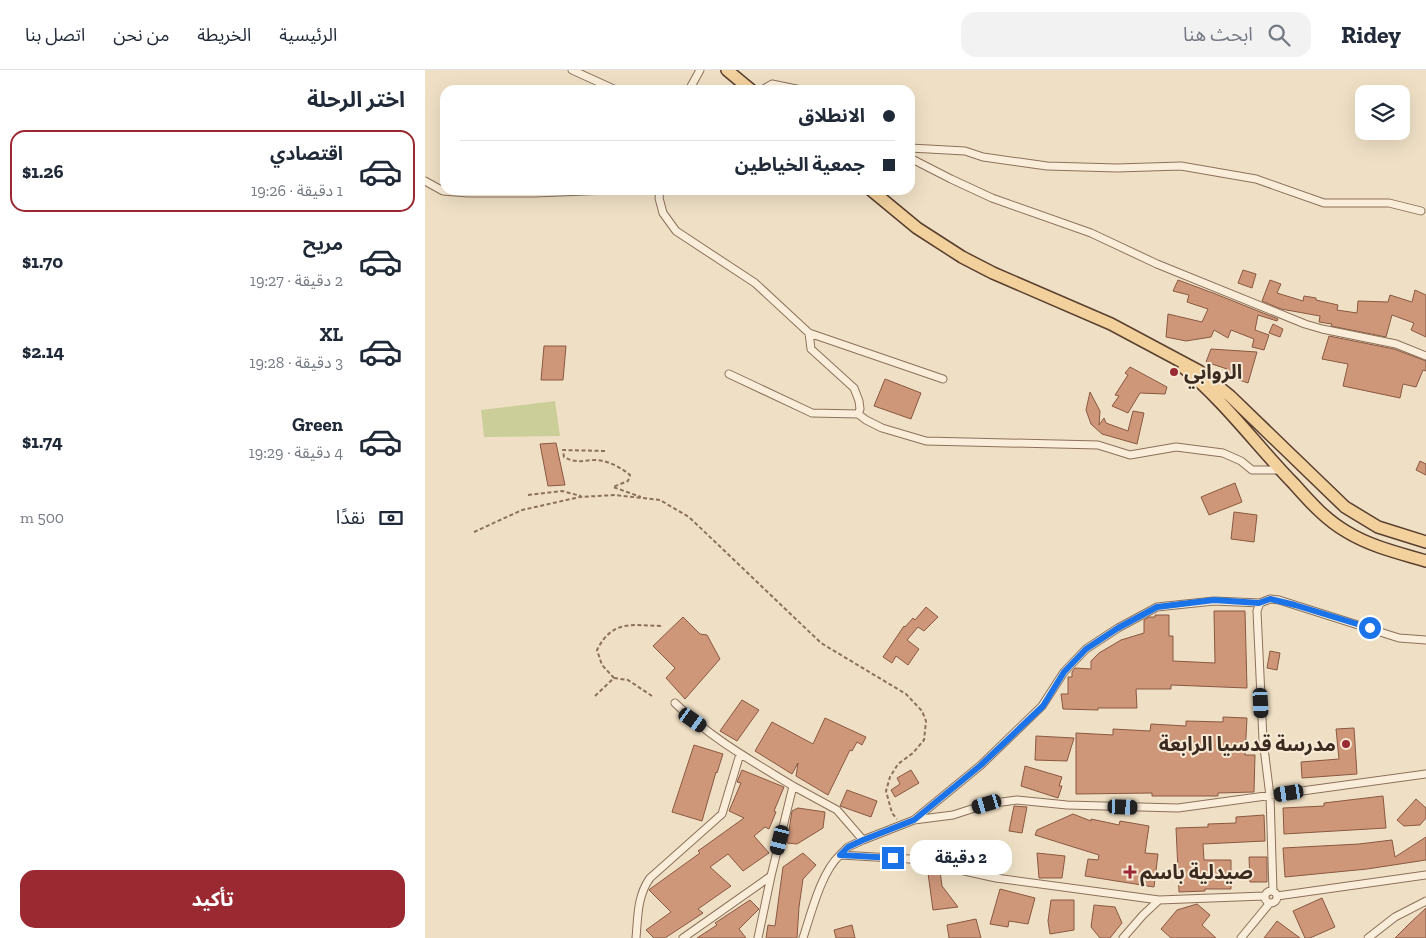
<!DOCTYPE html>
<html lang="ar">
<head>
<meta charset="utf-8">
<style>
  body { margin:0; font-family:"Zilla Slab","Noto Sans Arabic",serif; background:#f2f2f3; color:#1f2937; direction:rtl; height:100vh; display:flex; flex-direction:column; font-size:19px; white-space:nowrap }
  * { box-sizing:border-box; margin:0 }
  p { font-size:16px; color:#747a83 }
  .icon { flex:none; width:28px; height:28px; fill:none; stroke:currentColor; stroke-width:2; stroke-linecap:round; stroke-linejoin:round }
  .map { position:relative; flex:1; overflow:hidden; direction:ltr }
  .details { display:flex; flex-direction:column; background:#fff; width:425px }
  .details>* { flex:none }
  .top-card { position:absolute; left:15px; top:15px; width:475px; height:110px; border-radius:15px; box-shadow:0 5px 20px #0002; direction:rtl; display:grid; align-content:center; height:110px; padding:0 20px; background:#fff }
  .buttons { position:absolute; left:930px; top:15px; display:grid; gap:10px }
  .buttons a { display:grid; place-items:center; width:55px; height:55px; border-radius:10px; background:#fff; box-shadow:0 5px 20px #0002; font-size:25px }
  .end { position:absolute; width:22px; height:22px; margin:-11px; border:6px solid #1a73e8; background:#fff; box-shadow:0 0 0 2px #fff }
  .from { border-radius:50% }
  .bubble { position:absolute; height:35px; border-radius:15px; background:#fff; box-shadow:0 5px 20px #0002; font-size:16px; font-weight:700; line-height:35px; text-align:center; direction:rtl }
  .car { position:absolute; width:15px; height:30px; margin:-15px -8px; border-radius:6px; box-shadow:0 0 4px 1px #0007; background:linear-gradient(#222 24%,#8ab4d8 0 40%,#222 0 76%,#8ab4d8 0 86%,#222 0) }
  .top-card b { display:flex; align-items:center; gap:18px; height:48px; font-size:19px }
  .top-card b+b { border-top:1px solid #e0e1e3 }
  .top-card i { width:12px; height:12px; background:#1f2937 }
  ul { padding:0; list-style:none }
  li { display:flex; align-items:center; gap:15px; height:82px; margin:0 10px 8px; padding:0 10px; border:2px solid transparent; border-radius:15px }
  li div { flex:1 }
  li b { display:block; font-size:19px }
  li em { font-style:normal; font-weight:700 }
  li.current { border-color:#9b2932 }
  li>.icon { width:45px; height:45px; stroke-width:1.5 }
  h2 { padding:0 20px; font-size:22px; line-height:60px }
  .pay { display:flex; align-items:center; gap:12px; height:55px; padding:0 20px; font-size:19px }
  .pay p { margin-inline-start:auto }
  .action { display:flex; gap:10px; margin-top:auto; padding:10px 20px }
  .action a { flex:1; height:58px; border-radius:15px; background:#9b2932; color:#fff; font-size:20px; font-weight:700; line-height:58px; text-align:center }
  header { display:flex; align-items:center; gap:30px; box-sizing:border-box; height:70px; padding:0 25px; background:#fff; border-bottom:1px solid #e0e1e3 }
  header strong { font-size:24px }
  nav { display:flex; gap:28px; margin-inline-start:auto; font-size:18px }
  .search { width:350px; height:45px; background:#f2f2f3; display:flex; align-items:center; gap:12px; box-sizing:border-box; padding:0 18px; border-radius:15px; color:#747a83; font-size:19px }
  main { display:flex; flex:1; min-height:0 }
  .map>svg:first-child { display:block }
</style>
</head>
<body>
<header>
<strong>Ridey</strong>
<div class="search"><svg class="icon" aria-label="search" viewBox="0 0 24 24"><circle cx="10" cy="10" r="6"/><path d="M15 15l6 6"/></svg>ابحث هنا</div>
<nav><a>الرئيسية</a><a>الخريطة</a><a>من نحن</a><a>اتصل بنا</a></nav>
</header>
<main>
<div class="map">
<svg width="1001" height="868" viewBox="0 0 1001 868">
  <rect width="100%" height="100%" fill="#efe0c5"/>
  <!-- green -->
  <path fill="#cbce98" d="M130 331 135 366 59 367 56 340Z"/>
  <!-- building -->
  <path fill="#ce977a" stroke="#8a5840" d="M818 200 831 204 827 218 813 213Z
    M753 210 788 223 853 249 852 251 833 245 830 260 844 265 839 280 827 277 829 269 806 260 803 268 789 260 786 267 761 271 741 267 743 244 777 252 783 239 762 232 764 225 748 221Z
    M845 210 856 214 852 223 878 231 879 226 891 228V230L913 235 912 240 932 243 933 231 963 232 965 225 987 232 990 220 1001 225V267L986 260 989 253 967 245 961 267 906 256 907 254 894 252 895 246 856 239 837 231Z
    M848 254 858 259 855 267 844 263Z
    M904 266 969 279 1001 291V301L998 300 991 317 978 314 975 328 918 316 923 294 897 289Z
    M119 276H141L138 310H116Z
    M786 279 832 282 823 313 800 305 802 299 781 292Z
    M705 297 742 317 740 324 715 323 703 343 687 336 694 326 690 325 703 305 700 303Z
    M460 309 496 323 486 349 449 336Z
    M665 322 675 341 674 355 679 348 681 353 703 361 708 341 719 343 712 374 677 364 666 354 661 340Z
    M131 373 140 415 123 416 115 374Z
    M995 391 1001 394V405L991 400Z
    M810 413 817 432 784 445 776 427Z
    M809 442 832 445 829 472 806 469Z
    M501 537 513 547 499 561 493 557 482 570 494 579 483 595 471 586 467 593 458 587 479 556 480 557 488 548 490 550Z
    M789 541H820L822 618 746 615V619H711L712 638H673V640L638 639 636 624H643V607H647V602L650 598 666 599V591L674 583 696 570 719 563V550L724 547H730V545H744V566H748V591L790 593Z
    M258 547 275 564 282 565 295 589 260 629 241 608 250 598 228 576Z
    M845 581 855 583 852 600 842 598Z
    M317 630 334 640 312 671 295 661Z
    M798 647 822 648 820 685H830L829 722 793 723V726H727V723L651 724V663L688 665V659L725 661 726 654 761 656V651L798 652Z
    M400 648 441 667 437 675 432 672 427 681 425 680 403 725 371 706 373 693 367 704 330 681 347 652 388 674Z
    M929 658 932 704 877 708 876 692 914 689 911 659Z
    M611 666 649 668 642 691 610 690Z
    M269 675 298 684 292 703 291 702 277 751 247 742Z
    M600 696 637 707 634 716H637L633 728 596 716Z
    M317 700 359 717 349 741 351 742 344 759 340 757 329 766 344 783 318 801 303 784 285 797 306 816 273 839 278 843 240 868H229L221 860 246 842 224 820 225 819 275 783 273 781 319 748 304 741 316 713 312 712Z
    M486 700 494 713 470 727 466 720 475 714 472 708Z
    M422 720 452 731 446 747 415 736Z
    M958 726 961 758 859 764 858 738 899 736V733Z
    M991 729 1001 738V748L995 755 979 756 972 750Z
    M589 736 602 737 597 763 584 761Z
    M373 738 400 742 398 758 372 774 362 773 367 741Z
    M648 744 666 751V749L694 755 695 751 724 756 720 783 733 784 729 817 660 806 663 789 673 790 674 785 610 765 612 760Z
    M839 745 840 771 778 774 779 790H806V819H780V821L754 822 751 758 783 757V754L811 753V747Z
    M1001 767V790L942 799 860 807 858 778 934 774 967 770 970 787Z
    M378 783 391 795 378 809 374 837 372 868H341L343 855 350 856 358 797Z
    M612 783 640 786 637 808H614Z
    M824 787H842V812H825Z
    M515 801 517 816 533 837 508 840 503 803Z
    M575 819 610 828 603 854 584 851 583 857 565 854Z
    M897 828 910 857 885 868H880L868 841Z
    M325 830 334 839 314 859 321 868H272L292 855 290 853Z
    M626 830H649V860L625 864 623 851Z
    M772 834 785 845 777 855 791 868H746L736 859 752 840Z
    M669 835 690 837 697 853 685 868H675L666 857Z
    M1001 838V868H970L984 854Z
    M551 849 556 868H524L522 855Z
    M852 851 875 868H839Z
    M427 855 430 868H411L409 860Z"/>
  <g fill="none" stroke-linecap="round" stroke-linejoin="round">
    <defs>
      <path id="street" d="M147 0 191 20
        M264 20 275 0
        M337 20 347 14 376 20
        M485 78 540 81 558 87 622 96 692 98 756 96 831 109 899 133H964L996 141
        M485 88 526 109 567 128 666 163 732 194 880 254 897 259 971 274 1001 286
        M0 111 18 121 43 123H110L184 120
        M235 120 234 128 238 143 251 161 330 213 384 263 518 309
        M384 263 386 279 429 318 434 331 435 339 433 344 441 350 457 358 501 371 673 375 705 385 751 377 798 383 816 391 827 400H855
        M304 304 387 343 433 344
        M250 633C284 667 327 691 368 716
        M489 750 528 745 562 734 592 730 642 735 753 738 1001 704
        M415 785 423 777 438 770 489 750 556 695 617 636 639 602 661 579 693 558 732 537 789 531 835 533
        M346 806 368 716 412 740 438 770
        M840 827a6 6 0 1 1 12 0a6 6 0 1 1-12 0Z
        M848 821 845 726 838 670 832 541 835 533 845 529 854 530 974 568 1001 570
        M852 826 1001 805
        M211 868C213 847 212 826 225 808L297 744 315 684
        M258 868 346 806 333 868
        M378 868C386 844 396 802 415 785L485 789 571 808 734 830
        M698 868 718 845 734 830 839 826
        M816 868 844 834
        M943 868 970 847 1001 831"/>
      <path id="primary" d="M302 0 326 20
        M446 120 492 158 537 187 568 203 686 254 774 301 805 326 920 437 953 457 1001 472
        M759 298C800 332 832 376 869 414 885 432 901 450 922 462 947 477 974 483 1001 491"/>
    </defs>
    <!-- street casing -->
    <use href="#street" stroke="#8b715b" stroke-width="9"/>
    <!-- primary casing -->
    <use href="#primary" stroke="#593f2f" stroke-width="14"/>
    <!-- path -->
    <path stroke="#8b715b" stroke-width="2" stroke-dasharray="4 2.5" stroke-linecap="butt" d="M180 381 138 380 139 387C151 394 158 390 171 390 184 391 195 397 205 405L203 411 188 417 216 427
      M103 425 137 421 156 426
      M49 462 97 440 155 427 190 425 235 430 264 447 396 573 481 624 497 641 501 651 499 670 488 683 473 694 465 707 461 721 467 743 472 749
      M189 608 203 610 227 626
      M170 626 189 608 177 595 172 580C187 550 206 555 236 556"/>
    <!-- street -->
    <use href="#street" stroke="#faedd9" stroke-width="7"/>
    <!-- primary -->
    <use href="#primary" stroke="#f3d19d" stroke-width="11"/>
  </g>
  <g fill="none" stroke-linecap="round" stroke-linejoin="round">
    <!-- route -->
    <path stroke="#1a73e8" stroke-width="6" d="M468 788 415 785 423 777 438 770 489 750 556 695 618 636 639 602 661 579 693 558 732 537 789 530 834 533 845 529 870 535 945 558"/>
  </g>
  <!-- markers -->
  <g fill="#9b2932" stroke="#f6ead5" stroke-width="2">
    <circle cx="749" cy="302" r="5"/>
    <circle cx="921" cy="674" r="5"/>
    <path d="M702.5 794.5h5v5h5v5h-5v5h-5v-5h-5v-5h5z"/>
  </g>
  <g text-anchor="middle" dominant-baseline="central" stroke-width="4" stroke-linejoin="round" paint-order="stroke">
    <!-- poi labels -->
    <g font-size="20" font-weight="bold" fill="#3b2a1f" stroke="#f6ead5" text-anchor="start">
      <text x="759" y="302">الروابي</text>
      <text x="911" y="674" text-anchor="end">مدرسة قدسيا الرابعة</text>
      <text x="715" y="802">صيدلية باسم</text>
    </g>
  </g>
</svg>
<div class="buttons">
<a><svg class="icon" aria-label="layers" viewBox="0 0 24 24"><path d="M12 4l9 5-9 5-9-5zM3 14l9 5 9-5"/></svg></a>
</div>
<i class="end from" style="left:945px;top:558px"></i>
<i class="end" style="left:468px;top:788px"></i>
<div class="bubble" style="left:485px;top:770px;width:102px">2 دقيقة</div>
<i class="car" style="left:836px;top:633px;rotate:177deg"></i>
<i class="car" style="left:268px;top:650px;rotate:125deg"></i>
<i class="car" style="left:864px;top:723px;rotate:261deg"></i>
<i class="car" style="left:562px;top:734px;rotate:253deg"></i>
<i class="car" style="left:698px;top:737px;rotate:92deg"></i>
<i class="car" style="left:355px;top:770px;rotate:194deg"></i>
<div class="top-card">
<b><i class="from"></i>الانطلاق</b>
<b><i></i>جمعية الخياطين</b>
</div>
</div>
<section class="details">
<h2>اختر الرحلة</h2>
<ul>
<li class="current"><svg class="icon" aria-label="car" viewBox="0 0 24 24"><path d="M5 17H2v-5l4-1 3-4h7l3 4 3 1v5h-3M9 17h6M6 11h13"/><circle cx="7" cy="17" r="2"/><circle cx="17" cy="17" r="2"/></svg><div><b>اقتصادي</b><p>1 دقيقة · 19:26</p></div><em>$1.26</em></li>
<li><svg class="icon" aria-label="car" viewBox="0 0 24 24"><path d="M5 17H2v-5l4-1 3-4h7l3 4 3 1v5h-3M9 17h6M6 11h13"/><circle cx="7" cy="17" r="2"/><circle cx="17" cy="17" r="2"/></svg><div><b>مريح</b><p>2 دقيقة · 19:27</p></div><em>$1.70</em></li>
<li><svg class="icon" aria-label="car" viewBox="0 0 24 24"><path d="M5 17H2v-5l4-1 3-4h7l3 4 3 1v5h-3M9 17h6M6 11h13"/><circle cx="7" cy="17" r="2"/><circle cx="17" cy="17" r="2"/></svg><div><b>XL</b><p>3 دقيقة · 19:28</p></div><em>$2.14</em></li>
<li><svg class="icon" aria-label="car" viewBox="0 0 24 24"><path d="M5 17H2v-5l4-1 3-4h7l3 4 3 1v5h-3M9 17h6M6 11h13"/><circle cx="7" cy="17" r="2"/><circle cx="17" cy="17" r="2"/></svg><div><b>Green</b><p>4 دقيقة · 19:29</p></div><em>$1.74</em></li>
</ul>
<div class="pay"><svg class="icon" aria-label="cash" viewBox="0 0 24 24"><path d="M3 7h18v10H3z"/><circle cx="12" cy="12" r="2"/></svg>نقدًا<p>500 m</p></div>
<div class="action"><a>تأكيد</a></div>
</section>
</main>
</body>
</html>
